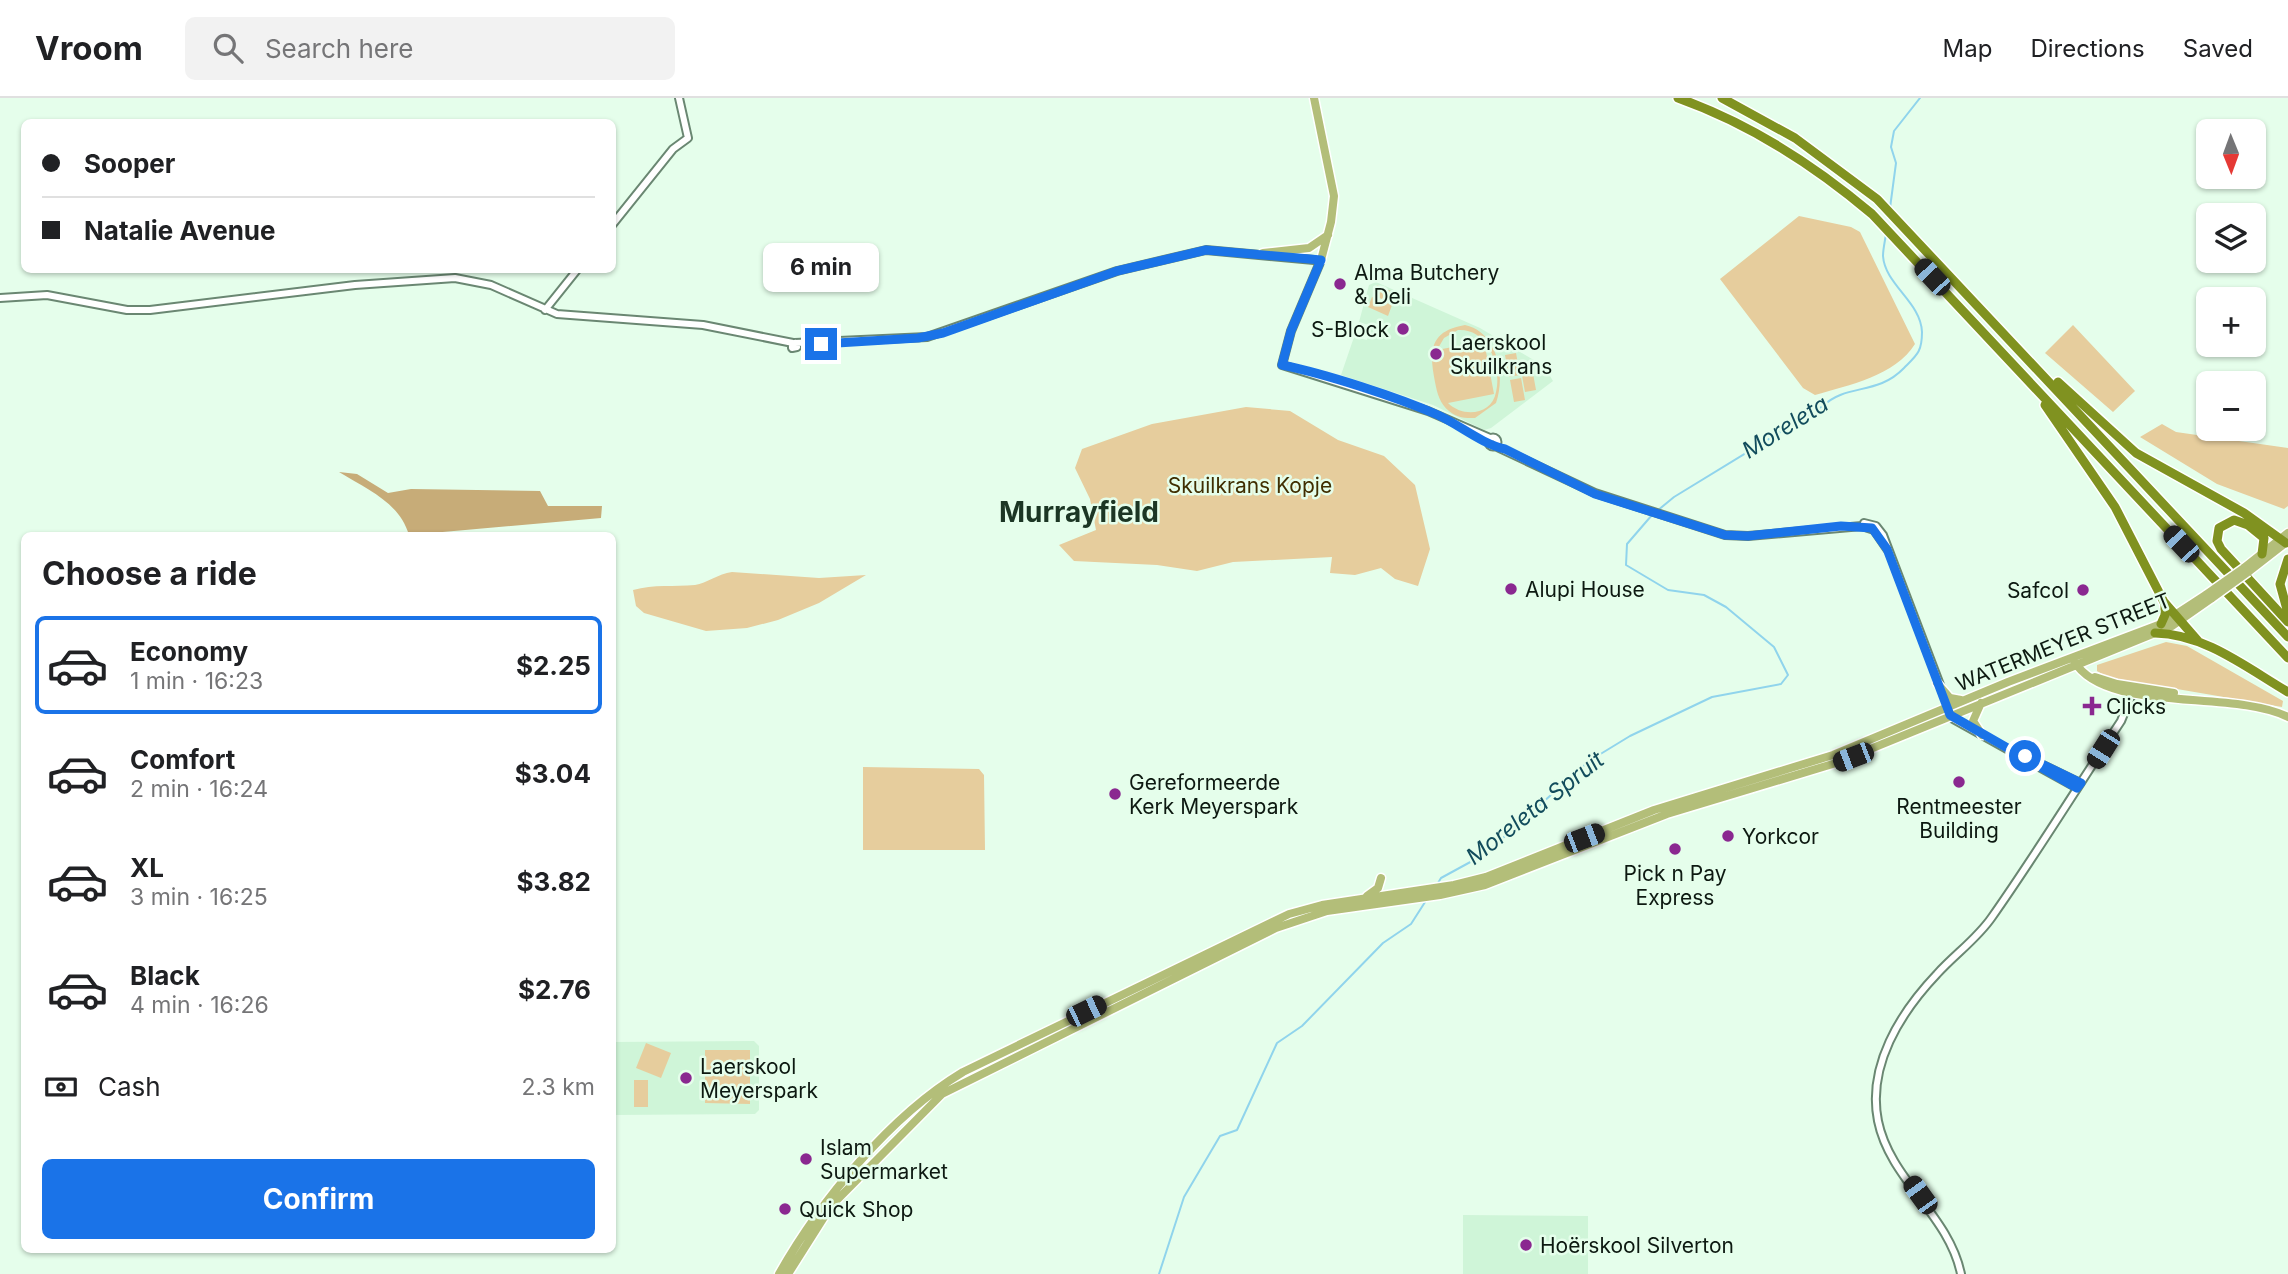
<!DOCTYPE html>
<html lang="en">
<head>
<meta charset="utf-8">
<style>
  body { margin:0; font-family:Inter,sans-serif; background:#f2f2f2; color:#202124; height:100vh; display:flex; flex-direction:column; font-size:26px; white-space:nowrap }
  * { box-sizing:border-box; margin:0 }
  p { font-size:23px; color:#757577 }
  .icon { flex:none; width:38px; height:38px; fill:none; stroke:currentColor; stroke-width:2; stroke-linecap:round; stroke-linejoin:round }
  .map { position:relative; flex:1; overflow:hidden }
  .drawer { position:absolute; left:21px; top:434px; width:595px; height:721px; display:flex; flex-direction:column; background:#fff; border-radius:10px; box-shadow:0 2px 5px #0004 }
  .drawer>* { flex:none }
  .banner { position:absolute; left:21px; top:21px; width:595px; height:154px; border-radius:10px; box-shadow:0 2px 5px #0004; display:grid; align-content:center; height:154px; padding:0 21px; background:#fff }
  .needle { width:46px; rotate:179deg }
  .controls { position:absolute; left:2196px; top:21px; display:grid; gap:14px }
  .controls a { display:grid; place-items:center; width:70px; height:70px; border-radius:10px; background:#fff; box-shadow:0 2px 5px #0004; font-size:35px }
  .end { position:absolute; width:32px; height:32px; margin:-16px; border:9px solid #1a73e8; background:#fff; box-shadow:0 0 0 4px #fff }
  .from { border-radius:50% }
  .bubble { position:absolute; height:49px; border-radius:10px; background:#fff; box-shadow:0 2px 5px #0004; font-size:23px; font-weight:700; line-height:49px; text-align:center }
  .car { position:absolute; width:21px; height:42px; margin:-21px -10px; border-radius:9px; box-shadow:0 0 5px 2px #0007; background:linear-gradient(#222 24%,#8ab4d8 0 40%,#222 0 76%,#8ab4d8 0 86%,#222 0) }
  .banner b { display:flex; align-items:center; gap:24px; height:66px; font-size:26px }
  .banner b+b { border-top:2px solid #e0e0e0 }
  .banner i { width:18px; height:18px; background:#202124 }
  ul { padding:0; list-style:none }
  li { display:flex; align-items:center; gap:21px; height:98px; margin:0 14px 10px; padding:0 7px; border:4px solid transparent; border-radius:10px }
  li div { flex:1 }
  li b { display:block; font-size:26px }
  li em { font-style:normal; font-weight:700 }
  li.on { border-color:#1a73e8 }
  li>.icon { width:63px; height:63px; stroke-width:1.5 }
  h2 { padding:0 21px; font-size:32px; line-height:84px }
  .pay { display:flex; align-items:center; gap:18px; height:77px; padding:0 21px; font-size:26px }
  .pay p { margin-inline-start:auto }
  .primary-button { display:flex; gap:14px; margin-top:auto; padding:14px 21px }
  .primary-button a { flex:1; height:80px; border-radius:10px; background:#1a73e8; color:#fff; font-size:28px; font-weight:700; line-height:80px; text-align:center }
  header { display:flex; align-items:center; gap:42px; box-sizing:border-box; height:98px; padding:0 35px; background:#fff; border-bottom:2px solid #e0e0e0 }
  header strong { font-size:33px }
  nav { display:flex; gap:38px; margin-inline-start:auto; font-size:24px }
  .search { width:490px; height:63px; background:#f2f2f2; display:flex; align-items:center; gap:18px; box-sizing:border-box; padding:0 24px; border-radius:10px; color:#757577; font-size:26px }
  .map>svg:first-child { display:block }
</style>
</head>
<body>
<header>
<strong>Vroom</strong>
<div class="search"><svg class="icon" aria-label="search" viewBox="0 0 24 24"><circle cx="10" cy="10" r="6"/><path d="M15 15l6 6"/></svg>Search here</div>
<nav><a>Map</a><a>Directions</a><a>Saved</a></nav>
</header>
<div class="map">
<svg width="2288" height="1176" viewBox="0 0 2288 1176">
  <rect width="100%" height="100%" fill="#e5feeb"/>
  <!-- built -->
  <path fill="#cff5d8" d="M1376 184 1480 230 1552 273 1550 278 1553 283 1491 330 1484 332 1433 307 1341 277 1354 239 1367 242 1371 228 1359 224 1369 187Z
    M754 943 759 948V1012L755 1016 613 1017 612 944Z
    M1463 1117 1588 1118V1176H1463Z"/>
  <!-- green -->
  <path fill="#e6cd9d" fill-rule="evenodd" d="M1799 118 1851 129 1860 134 1915 246C1895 278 1849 287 1815 297L1803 290 1720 181Z
    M1377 187 1398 196 1393 206 1373 197Z
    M1372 199 1392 207 1388 218 1368 209Z
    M1465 227C1497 234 1506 276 1496 305L1475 320C1465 320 1457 320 1449 313 1440 306 1437 295 1435 284 1429 254 1429 233 1465 227ZM1458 232C1488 230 1502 268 1496 294 1492 317 1463 320 1448 305L1494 296 1484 243 1437 252 1444 240Z
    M2073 227 2135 293 2113 314 2045 255Z
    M1516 255 1520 277 1509 279 1505 257Z
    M1532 270 1536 292 1525 294 1521 272Z
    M1521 280 1525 302 1514 304 1510 282Z
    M1246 309 1290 313 1338 342 1384 358 1415 387 1430 451 1418 488 1395 481 1381 470 1355 477 1330 475 1332 459 1233 464 1197 473 1157 467 1074 463 1059 447 1096 432 1090 401 1075 370 1082 351 1152 326Z
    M2162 326 2176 334 2288 350V408L2284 411 2217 386 2140 339Z
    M732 474 819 480 866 477 819 505 778 522 747 530 706 533 644 515 636 508 633 492C654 486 674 489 695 487 707 485 718 476 732 474Z
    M2166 544 2187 548 2283 603 2282 609 2107 579 2097 573V567Z
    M863 669 979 671 984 677 985 752H863Z
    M646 945 671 955 661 980 636 970Z
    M705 952H750V1006L705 1005Z
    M634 982H648V1009H634Z"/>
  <!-- forest -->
  <path fill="#c7ac78" d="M339 374 357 376 388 395 411 391 540 393 548 408H602L601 420 409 437C399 404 368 392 339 374Z"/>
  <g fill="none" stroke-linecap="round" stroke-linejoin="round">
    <!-- stream -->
    <path stroke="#90d4ec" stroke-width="2" d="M1890 110 1896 65 1891 49 1894 33 1920 0
      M1657 413 1674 399 1823 308C1847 285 1877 298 1904 270 1917 257 1922 254 1922 234 1921 204 1885 187 1883 158 1883 151 1885 143 1886 136
      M1438 785 1441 780 1485 756 1589 663 1630 638 1712 599 1781 586 1788 577 1774 549 1726 509 1704 497 1668 492 1626 467 1627 446 1652 417
      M1159 1176 1184 1099 1220 1038 1237 1032 1277 945 1302 928 1383 845 1411 826 1427 801"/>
    <defs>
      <path id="minor" d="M612 127 673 51 688 40 679 0
        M0 200 47 197 127 212H150L355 187 455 180 491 187 557 216 703 227 793 245
        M545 212 577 172
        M795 245 927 239 1117 173 1206 152 1314 162H1321L1291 233 1282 267 1428 313 1490 340
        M795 245 797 249 792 250V247Z
        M1488.5 344a4.5 4.5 0 1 1 9 0a4.5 4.5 0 1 1-9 0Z
        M1495 348 1595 395 1725 437 1748 438 1862 428 1874 432 1887 451
        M1864 425 1876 428 1883 437 1953 621 2077 690
        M2041 666 2080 685
        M1961 1176C1949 1117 1890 1082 1878 1023 1867 968 1900 915 1937 876 1955 856 1977 841 1992 819 2037 755 2078 688 2121 623L2132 596"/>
      <path id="major" d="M1314 0 1334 98 1331 124 1321 162
        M1263 155 1309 150 1328 137
        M2244 470 2288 435
        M2248 474 2288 443
        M2074 563C2105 616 2232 591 2288 619
        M2095 579 2117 586 2174 595
        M1937 585 1950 600 1961 602
        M1981 605 1973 623 1982 637
        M1367 798 1378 790 1381 780
        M779 1176C821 1102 890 1018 963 974L1289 816 1322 807 1454 787 1486 779 1654 712 1833 657 2008 584 2161 526 2207 496
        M788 1176 831 1108 942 996 1276 830 1327 813 1440 797 1485 787 1667 716 1836 665 2172 528 2212 500"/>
      <path id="highway" d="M1678 0C1751 26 1813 66 1872 116L2288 560
        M1722 0 1795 40 1877 101 2288 539
        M2058 284 2136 355 2244 415 2286 445
        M2045 307 2115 409 2164 504 2198 543
        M2262 456 2264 440 2248 427 2234 422 2219 430 2217 443 2221 451 2288 524
        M2288 461 2280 486 2288 515
        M2161 526 2165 517V505
        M2155 535C2205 536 2247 570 2288 594"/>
    </defs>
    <!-- minor casing -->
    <use href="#minor" stroke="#6a8772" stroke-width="10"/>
    <!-- major casing -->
    <use href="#major" stroke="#fff" stroke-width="11"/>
    <!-- highway casing -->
    <use href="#highway" stroke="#fff" stroke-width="12"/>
    <!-- minor -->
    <use href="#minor" stroke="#fff" stroke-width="6"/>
    <!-- major -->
    <use href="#major" stroke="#b3be79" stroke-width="8"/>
    <!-- highway -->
    <use href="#highway" stroke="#809220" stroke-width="9"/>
    <defs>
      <path id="major-bridge" d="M2207 496 2244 470
        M2212 500 2248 474"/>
    </defs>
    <!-- major-bridge casing -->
    <use href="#major-bridge" stroke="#fff" stroke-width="11" stroke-linecap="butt"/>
    <!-- major-bridge -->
    <use href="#major-bridge" stroke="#b3be79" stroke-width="8"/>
  </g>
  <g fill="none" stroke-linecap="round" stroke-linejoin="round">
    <!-- route -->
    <path stroke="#1a73e8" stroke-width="9" d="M821 246 918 240 943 235 1117 173 1206 152 1321 162 1291 233 1282 267C1326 276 1397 299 1438 317 1461 328 1482 346 1505 351L1595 396 1725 437 1748 438 1841 428 1872 430 1887 451 1950 617 2077 690 2081 685 2025 658"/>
  </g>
  <!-- markers -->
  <g fill="#8a2890" stroke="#e5feeb" stroke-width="2.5">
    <circle cx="1340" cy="186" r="7"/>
    <circle cx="1403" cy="231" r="7"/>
    <circle cx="1436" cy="256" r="7"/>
    <circle cx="1511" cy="491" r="7"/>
    <circle cx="2083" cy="492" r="7"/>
    <path d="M2088.5 597.5h7v7h7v7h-7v7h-7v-7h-7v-7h7z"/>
    <circle cx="1959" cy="684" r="7"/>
    <circle cx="1115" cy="696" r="7"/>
    <circle cx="1728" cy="738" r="7"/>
    <circle cx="1675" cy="751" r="7"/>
    <circle cx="686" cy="980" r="7"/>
    <circle cx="806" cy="1061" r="7"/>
    <circle cx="785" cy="1111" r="7"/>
    <circle cx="1526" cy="1147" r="7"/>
  </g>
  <g text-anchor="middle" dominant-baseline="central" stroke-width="5" stroke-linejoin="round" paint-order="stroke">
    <!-- poi labels -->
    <g font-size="21" fill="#0d1911" stroke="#e5feeb" text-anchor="start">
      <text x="1354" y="174">Alma Butchery<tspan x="1354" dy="24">&amp; Deli</tspan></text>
      <text x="1389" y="231" text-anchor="end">S-Block</text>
      <text x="1450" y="244">Laerskool<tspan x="1450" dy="24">Skuilkrans</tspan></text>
      <text x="1525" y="491">Alupi House</text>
      <text x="2069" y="492" text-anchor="end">Safcol</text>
      <text x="2106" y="608">Clicks</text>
      <text x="1129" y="684">Gereformeerde<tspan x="1129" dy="24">Kerk Meyerspark</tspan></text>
      <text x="1959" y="708" text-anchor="middle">Rentmeester<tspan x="1959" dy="24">Building</tspan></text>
      <text x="1742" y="738">Yorkcor</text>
      <text x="1675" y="775" text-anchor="middle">Pick n Pay<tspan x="1675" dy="24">Express</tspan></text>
      <text x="700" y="968">Laerskool<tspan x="700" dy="24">Meyerspark</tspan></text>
      <text x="820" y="1049">Islam<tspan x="820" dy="24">Supermarket</tspan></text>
      <text x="799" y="1111">Quick Shop</text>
      <text x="1540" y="1147">Hoërskool Silverton</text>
    </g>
    <!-- park labels -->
    <g font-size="21" fill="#402e01" stroke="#e5feeb">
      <text x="1250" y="387">Skuilkrans Kopje</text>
    </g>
    <!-- street labels -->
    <g font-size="21" fill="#0d1911" stroke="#e5feeb">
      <text transform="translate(2063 544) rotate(-22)">WATERMEYER STREET</text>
    </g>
    <!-- water labels -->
    <g font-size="23" font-style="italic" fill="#124c5c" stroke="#e5feeb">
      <text transform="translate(1785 329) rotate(-32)">Moreleta</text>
      <text transform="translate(1535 710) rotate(-38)">Moreleta Spruit</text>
    </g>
    <!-- district labels -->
    <g font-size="28" font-weight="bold" fill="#1c3624" stroke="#e5feeb">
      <text x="1079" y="414">Murrayfield</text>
    </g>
  </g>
</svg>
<div class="controls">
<a><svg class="needle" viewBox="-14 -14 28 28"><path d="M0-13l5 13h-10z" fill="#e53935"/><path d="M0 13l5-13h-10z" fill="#757577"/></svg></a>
<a><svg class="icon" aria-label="layers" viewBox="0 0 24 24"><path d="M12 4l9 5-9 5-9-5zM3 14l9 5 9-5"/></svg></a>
<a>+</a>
<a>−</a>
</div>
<i class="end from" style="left:2025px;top:658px"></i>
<i class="end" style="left:821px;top:246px"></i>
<div class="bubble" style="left:763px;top:145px;width:116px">6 min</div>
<i class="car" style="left:1932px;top:179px;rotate:317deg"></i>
<i class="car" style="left:2181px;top:446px;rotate:317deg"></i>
<i class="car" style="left:2103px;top:651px;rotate:212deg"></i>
<i class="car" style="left:1853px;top:659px;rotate:249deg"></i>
<i class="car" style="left:1584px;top:740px;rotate:69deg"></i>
<i class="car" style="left:1086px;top:913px;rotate:64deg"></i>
<i class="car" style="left:1920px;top:1097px;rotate:324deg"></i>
<div class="banner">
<b><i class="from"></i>Sooper</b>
<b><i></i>Natalie Avenue</b>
</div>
<section class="drawer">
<h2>Choose a ride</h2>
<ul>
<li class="on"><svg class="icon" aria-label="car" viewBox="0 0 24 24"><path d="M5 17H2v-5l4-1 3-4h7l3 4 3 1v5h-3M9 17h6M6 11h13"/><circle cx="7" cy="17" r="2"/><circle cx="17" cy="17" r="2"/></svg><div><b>Economy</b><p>1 min · 16:23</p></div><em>$2.25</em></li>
<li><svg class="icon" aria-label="car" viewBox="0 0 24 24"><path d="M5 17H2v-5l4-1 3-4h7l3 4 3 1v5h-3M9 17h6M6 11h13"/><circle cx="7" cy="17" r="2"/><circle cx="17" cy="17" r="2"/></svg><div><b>Comfort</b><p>2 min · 16:24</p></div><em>$3.04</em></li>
<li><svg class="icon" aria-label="car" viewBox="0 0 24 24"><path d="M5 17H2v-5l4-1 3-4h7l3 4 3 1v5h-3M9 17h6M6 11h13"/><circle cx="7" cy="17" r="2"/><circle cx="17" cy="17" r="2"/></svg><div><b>XL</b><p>3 min · 16:25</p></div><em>$3.82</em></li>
<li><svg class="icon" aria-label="car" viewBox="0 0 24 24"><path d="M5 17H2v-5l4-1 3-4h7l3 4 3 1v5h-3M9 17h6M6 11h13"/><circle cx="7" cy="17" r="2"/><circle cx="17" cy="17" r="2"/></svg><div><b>Black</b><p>4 min · 16:26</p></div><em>$2.76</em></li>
</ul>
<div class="pay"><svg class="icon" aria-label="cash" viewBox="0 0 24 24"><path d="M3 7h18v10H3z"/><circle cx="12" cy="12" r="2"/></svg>Cash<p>2.3 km</p></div>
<div class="primary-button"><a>Confirm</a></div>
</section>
</div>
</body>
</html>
